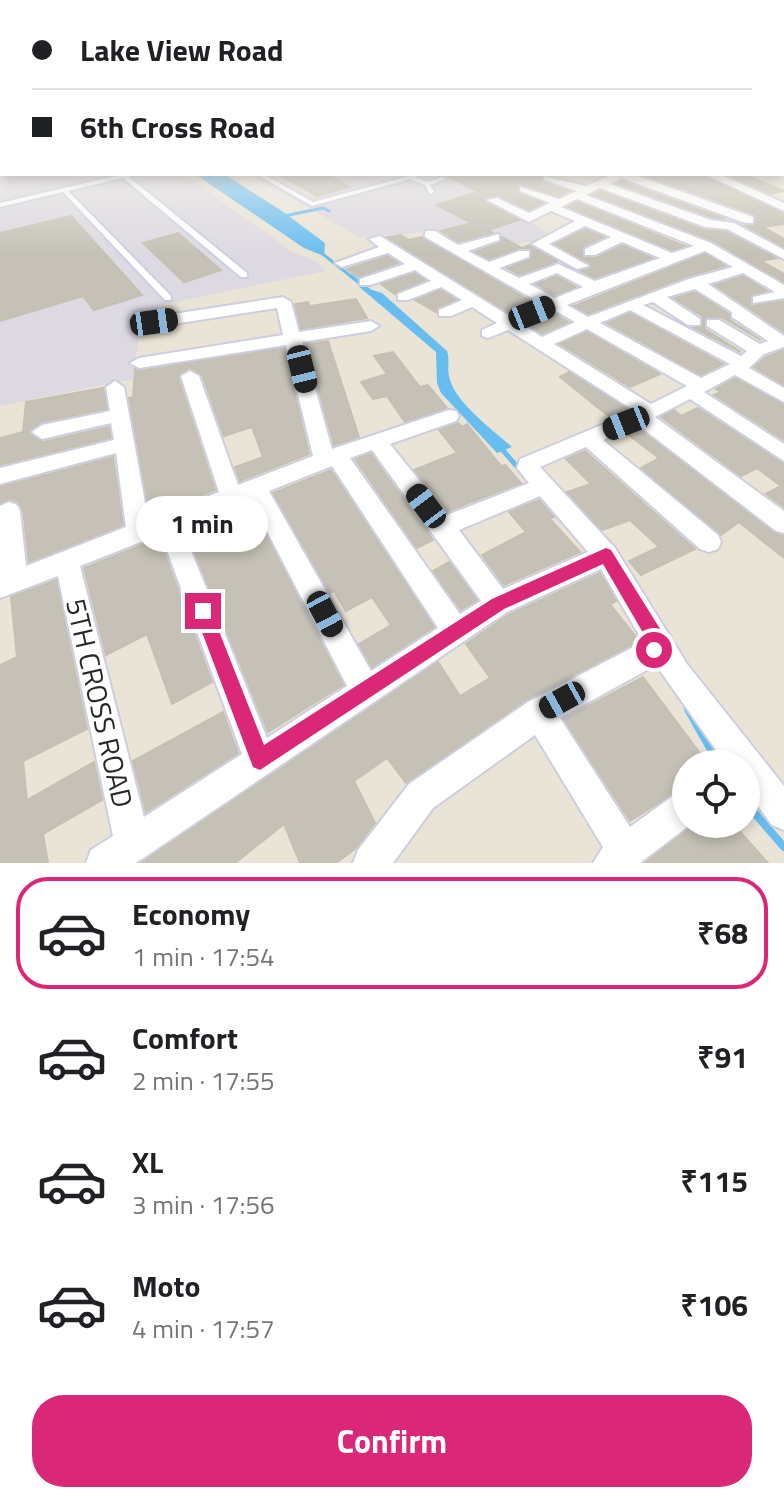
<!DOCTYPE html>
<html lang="en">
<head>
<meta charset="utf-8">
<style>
  body { margin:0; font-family:"Titillium Web",sans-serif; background:#f6f6f6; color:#202124; height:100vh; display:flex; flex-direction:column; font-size:30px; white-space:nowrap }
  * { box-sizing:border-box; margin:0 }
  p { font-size:26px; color:#757577 }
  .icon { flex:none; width:44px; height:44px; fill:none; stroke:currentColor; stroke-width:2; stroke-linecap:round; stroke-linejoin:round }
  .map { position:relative; height:863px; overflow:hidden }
  .details { display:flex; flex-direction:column; background:#fff; flex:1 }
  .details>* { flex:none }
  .guide { position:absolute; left:0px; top:0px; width:784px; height:176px; box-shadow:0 4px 12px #0003; display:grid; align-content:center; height:176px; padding:0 32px; background:#fff }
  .controls { position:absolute; left:672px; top:750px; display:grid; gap:16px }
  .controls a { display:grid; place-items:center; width:88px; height:88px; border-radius:50%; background:#fff; box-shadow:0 4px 12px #0003; font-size:40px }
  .end { position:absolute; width:36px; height:36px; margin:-18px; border:10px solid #db2777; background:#fff; box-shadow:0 0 0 4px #fff }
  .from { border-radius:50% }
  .bubble { position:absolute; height:56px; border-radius:28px; background:#fff; box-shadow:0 4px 12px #0003; font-size:26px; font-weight:700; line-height:56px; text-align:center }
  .car { position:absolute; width:24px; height:48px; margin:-24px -12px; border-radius:10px; box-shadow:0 0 6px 2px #0007; background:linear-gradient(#222 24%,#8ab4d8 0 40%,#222 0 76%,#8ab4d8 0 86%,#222 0) }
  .guide b { display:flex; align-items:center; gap:28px; height:76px; font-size:30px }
  .guide b+b { border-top:2px solid #e0e0e0 }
  .guide i { width:20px; height:20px; background:#202124 }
  ul { padding:14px 0 0; list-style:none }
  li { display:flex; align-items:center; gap:24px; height:112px; margin:0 16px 12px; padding:0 16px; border:4px solid transparent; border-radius:32px }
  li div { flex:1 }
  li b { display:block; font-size:30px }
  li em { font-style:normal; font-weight:700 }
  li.selected { border-color:#db2777 }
  li>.icon { width:72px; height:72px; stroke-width:1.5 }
  .cta { display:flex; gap:16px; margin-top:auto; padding:16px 32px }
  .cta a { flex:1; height:92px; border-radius:32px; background:#db2777; color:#fff; font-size:32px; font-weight:700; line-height:92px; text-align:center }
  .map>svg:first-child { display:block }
</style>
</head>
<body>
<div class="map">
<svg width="784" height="863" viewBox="0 0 784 863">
  <rect width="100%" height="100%" fill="#eae4d7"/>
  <!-- industrial -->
  <path fill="#dcd9e2" d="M0 163 2 174H184L292 252 315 261 326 271 160 305 139 336 133 379 0 406Z
    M249 174H553L510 193 472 205 502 221 528 219 549 234 545 239 512 245 481 228 359 237Z"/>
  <!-- water -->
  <path fill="#67bdf0" d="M195 174H224L282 211 325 243 324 256 304 248Z
    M357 285 382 293 447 351C450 360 447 367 449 376 453 401 494 431 512 447L497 453 441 393 437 383 436 352Z"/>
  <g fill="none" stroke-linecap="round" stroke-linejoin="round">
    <!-- stream-far3 -->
    <path stroke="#67bdf0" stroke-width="3" d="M284 216 323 208 329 211
      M319 251 353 278"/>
    <!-- stream-far2 -->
    <path stroke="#67bdf0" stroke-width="4" d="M351 276 371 292"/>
    <!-- stream-far1 -->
    <path stroke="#67bdf0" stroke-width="5" d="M500 447 520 470"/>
    <!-- stream -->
    <path stroke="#67bdf0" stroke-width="8" d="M688 709 719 764
      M746 803 784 847"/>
  </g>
  <!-- building -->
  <path fill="#c5c1b7" stroke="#c5c0b1" stroke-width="2" d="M278 174H326L350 187 317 196Z
    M436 174H542L543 183 569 191 559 196 518 185 519 194 543 203 529 210 498 195 486 197V203L519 220 488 230 493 233 458 242 441 231 472 223 436 205 478 192 445 174Z
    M641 174H702L784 214V224L763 227 784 239V247L746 226 755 225 754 214Z
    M726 174H744L783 191 770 194Z
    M622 181 725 219 712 217 617 184Z
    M600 191 704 230 726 232 776 258 761 261 784 274V282L712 240 593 195Z
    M577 202 685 246 672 250 568 207Z
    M71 216 142 295 94 310 83 296 0 321V233Z
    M585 229 604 237 584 246 583 257 596 258 622 245 652 258 595 278 581 271 592 268 590 263 555 244Z
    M178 233 221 270 184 282 143 243Z
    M401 235 409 240 422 237 535 304 511 314 387 237Z
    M502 237 522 248 489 259 475 252 500 243Z
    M529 245 557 261 519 275 507 268 531 259V249L522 248Z
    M705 254 725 266 688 276 588 314 574 306Z
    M388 256 398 263 358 277 347 269Z
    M415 273 425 280 395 294 381 284Z
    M557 276 576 287 555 295 536 284Z
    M743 276 767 291 751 295V305L784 301V332L715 285Z
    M441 290 456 300 438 307 436 312 415 300Z
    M695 292 729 314 730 320 761 340 721 317 705 318V329L741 352 694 328 702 327V316L674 298Z
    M356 299 367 318 301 329 295 304 308 302 310 306Z
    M554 313 568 322 542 334 528 325Z
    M630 313 723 364 701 375 607 323Z
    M587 332 660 374 630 387 560 344Z
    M328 341 359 437 334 445 306 344Z
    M284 348 309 454 240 481 235 467 263 457 252 427 224 436 202 375 189 368 178 377 215 490 150 515 129 398 133 397 135 369Z
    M784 350V385L754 367 766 357Z
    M393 352 420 387 428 385 447 408 405 422 387 396 373 399 361 382 387 374 374 356Z
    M569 372 629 410 611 418 560 377Z
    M735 378 784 405V440L714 395 721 392 716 389Z
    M103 388 107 409 41 422 29 432 43 442 109 427 111 438 0 465V438L23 432 26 402Z
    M698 408 784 464V507L766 494 781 486 757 468 741 476 661 417 674 410 681 416Z
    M458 423 462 427 467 424 501 466 505 465 521 483 448 511 414 470 457 453 439 430Z
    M638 428 774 533 784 536V558L739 522 721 535 641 468 659 458 626 433Z
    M585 451 695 549 641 575 629 561 659 547 630 520 602 530 567 492 591 484 566 459Z
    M371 454 433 540 417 548 355 459Z
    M113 457 123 525 29 562 23 510 18 502 10 499 0 503V487Z
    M331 470 434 627 372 667 359 644 391 625 372 597 346 611 334 591 330 593 273 493Z
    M539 500 554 517 550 519 580 552 504 585 482 555 526 532 509 512Z
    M249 502 343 685 268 732 185 528Z
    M159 538 212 682 172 704 147 634 106 655 84 568Z
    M449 562 477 600 461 610 433 571Z
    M600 573 616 601 610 604 639 641 526 700 406 783 387 758 354 781 375 823 356 848 336 863H300L284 824 235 863H141L438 662 460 696 490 678 466 644 508 615Z
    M56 580 87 729 23 761 27 800 94 762 102 800 43 834 48 863H0V665L17 657 11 597Z
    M643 677 708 764H686V786L630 821 564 719Z
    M223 712 238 753 146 812 133 761Z
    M694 824H733L768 863H645Z"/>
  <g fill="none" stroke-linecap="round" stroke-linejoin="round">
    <defs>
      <path id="service" d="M138 174 129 177 247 273V277H241L123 178 68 191 171 296V300H165L63 192 0 207V203L124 174Z
        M256 174H263L313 202 406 177 408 174H424L415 177 427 182 443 177 446 179 430 185 434 192 431 194 429 193 425 185 410 179 312 206Z"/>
      <path id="minor" d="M782 158H784V165H782Z
        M612 174H632L753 217V223H745L622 178 609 184 711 220 734 223 784 250V259L727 229 705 227 600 188 586 195 711 243 784 285V298L753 303V297L775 292 743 273 708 284 784 336V347L764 354 749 368 784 388V402L735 375 704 392 784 444V461L690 399 655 417 784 511V533L776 531 638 425 603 440 718 535 721 542 718 549 709 552 700 549 586 447 540 467 615 548 687 664 784 786V830L772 825 746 790V764H726L656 665 560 718 630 827 674 795 686 790V824H691L640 863H593L603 847 535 735 433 808 393 863H353L358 850 409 784 528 702 643 642 601 569 507 612 145 857 135 863H86L91 850 113 836 58 576 0 598V506L9 502 17 505 20 511 26 566 126 527 116 453 0 484V468L114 440 111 423 42 439 32 432 42 425 110 411 106 387 115 381 124 387 148 519 219 492 181 376 190 371 199 376 238 485 313 456 286 345 139 368 130 363 139 358 283 335 277 308 154 327 146 322 154 317 283 297 291 302 299 332 371 321 379 326 371 331 302 342 332 449 449 410 456 411 459 416 456 421 390 444 447 515 529 483 517 468 520 459 635 411 508 330 488 338 482 336V330L497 323 472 307 451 316H439V310L462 300 441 287 408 300H398V294L431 281 415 270 370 285H360V279L405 264 388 253 342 267 335 263 379 247 369 239 380 236 511 317 542 304 425 237V231H435L458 245 499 234V240L468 251 489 262 519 251H529V257L499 268 519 278 558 264 595 281 660 258 622 242 595 255H585V249L611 237 585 226 549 244 589 266 577 269 532 244 575 221 551 211 529 222 487 200 497 198 529 213 550 203 520 191V187L559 199 577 191 544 180V176L586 186ZM577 199 694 246 672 253 561 207ZM705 251 733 267 689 279 588 317 567 305ZM557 273 583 287 555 298 529 284ZM695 289 732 312V317L768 341 760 344 719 320H707V326L747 351 741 356 643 305 653 302 688 325H700V319L667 297ZM554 310 575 322 542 337 522 324ZM630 310 730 364 701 378 600 323ZM587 329 687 386 651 404 554 344ZM372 450 481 601 460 614 350 458ZM332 466 438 628 371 671 269 491ZM540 496 588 552 503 589 459 530ZM250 498 347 686 267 738 181 526ZM161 534 242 754 144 817 80 566Z
        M705 174H719L784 203V211Z"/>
    </defs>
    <!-- service casing -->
    <use href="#service" stroke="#cdcee1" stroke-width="4"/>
    <!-- minor casing -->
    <use href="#minor" stroke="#cdcee1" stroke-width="4"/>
    <!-- service -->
    <use href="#service" fill="#fff" fill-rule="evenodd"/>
    <!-- minor -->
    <use href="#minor" fill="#fff" fill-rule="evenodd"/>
  </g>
  <!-- sky -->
  <linearGradient id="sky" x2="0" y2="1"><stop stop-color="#74b8eb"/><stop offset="0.53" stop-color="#f6f3ed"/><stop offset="1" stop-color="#f6f3ed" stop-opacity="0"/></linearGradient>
  <rect width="784" height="255" fill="url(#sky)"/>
  <!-- route -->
  <path fill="#db2777" d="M606 548 611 550 667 640 670 647 667 653 654 658 648 656 645 650 649 643 603 564 504 609 260 770 253 767 194 611 196 606H209L264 745 492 599Z"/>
  <g text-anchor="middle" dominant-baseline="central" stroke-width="6" stroke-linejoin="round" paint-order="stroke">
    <!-- near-street labels -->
    <g font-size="28" fill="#272727" stroke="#fff">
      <text transform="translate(100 703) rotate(77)">5TH CROSS ROAD</text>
    </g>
  </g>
</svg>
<div class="controls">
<a><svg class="icon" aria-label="locate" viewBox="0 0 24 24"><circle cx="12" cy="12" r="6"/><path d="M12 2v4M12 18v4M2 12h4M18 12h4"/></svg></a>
</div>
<i class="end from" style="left:654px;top:650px"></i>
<i class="end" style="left:203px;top:611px"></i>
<div class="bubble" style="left:136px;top:496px;width:132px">1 min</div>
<i class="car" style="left:532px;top:313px;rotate:68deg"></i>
<i class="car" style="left:154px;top:322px;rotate:82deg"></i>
<i class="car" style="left:302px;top:369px;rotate:166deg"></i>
<i class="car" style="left:626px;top:423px;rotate:248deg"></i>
<i class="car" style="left:426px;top:506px;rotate:323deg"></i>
<i class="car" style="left:325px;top:614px;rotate:152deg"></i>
<i class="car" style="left:562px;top:700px;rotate:241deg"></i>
<div class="guide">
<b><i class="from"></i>Lake View Road</b>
<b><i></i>6th Cross Road</b>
</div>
</div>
<section class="details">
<ul>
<li class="selected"><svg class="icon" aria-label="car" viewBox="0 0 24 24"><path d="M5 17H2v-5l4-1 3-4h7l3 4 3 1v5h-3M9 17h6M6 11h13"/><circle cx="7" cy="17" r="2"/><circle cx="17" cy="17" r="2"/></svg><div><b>Economy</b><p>1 min · 17:54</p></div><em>₹68</em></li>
<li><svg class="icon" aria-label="car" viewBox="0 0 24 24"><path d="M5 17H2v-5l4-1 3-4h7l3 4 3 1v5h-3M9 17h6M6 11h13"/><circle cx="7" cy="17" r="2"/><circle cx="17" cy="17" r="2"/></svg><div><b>Comfort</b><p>2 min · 17:55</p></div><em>₹91</em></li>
<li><svg class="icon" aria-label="car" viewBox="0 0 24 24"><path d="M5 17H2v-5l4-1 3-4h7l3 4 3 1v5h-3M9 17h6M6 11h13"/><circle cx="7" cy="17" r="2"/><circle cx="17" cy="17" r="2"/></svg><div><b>XL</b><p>3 min · 17:56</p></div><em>₹115</em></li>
<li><svg class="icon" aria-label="car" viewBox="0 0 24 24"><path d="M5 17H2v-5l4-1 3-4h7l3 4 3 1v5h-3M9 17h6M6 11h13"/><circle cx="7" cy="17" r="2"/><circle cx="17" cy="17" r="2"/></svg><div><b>Moto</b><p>4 min · 17:57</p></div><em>₹106</em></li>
</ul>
<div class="cta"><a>Confirm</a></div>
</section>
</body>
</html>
